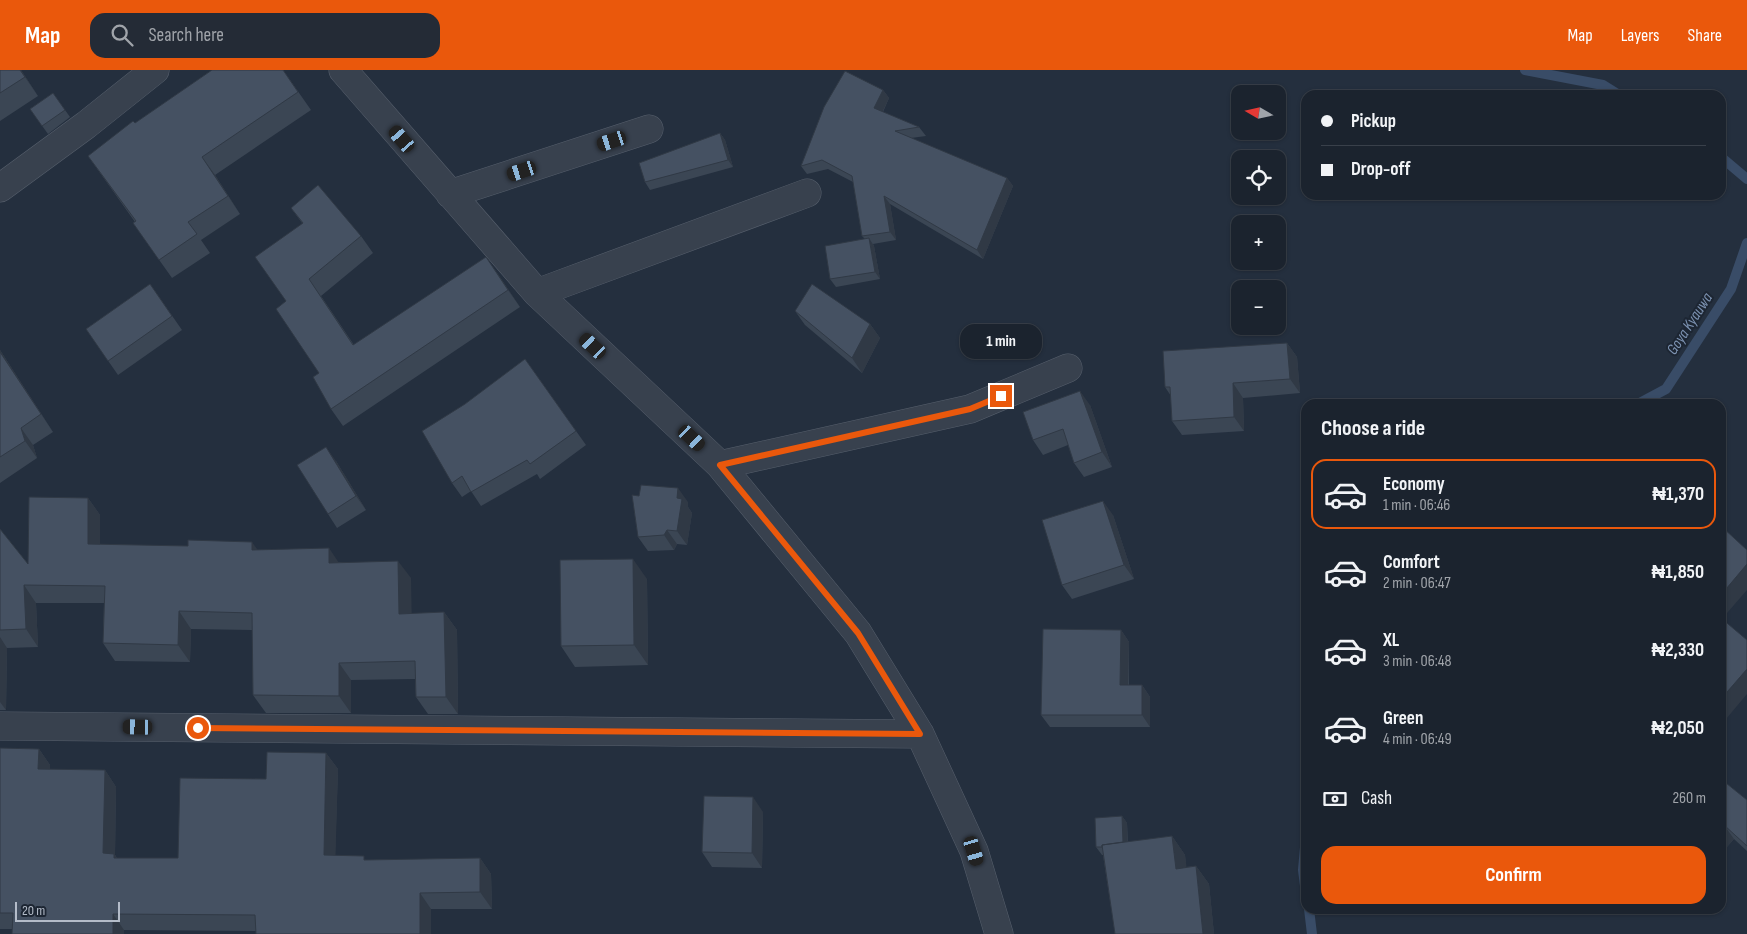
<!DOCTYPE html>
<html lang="en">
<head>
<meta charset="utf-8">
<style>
  body { margin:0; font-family:"Sofia Sans Condensed",sans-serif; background:#242b36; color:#f1f3f6; height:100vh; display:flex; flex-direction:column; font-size:19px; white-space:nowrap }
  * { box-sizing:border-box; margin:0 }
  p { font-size:16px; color:#a0a4aa }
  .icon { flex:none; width:28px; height:28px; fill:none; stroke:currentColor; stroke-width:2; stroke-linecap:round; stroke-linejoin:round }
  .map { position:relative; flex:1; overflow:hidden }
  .drawer { position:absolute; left:1301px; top:329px; width:425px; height:515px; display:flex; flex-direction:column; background:#1b232e; border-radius:15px; box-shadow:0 1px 4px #0004,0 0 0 1px #39404a }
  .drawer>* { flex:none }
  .banner { position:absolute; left:1301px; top:20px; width:425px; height:110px; border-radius:15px; box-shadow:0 1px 4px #0004,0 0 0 1px #39404a; display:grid; align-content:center; height:110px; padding:0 20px; background:#1b232e }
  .needle { width:32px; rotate:279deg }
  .fabs { position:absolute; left:1231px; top:15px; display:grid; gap:10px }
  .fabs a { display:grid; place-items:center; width:55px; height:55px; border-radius:10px; background:#1b232e; box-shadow:0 1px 4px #0004,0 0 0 1px #39404a; font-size:25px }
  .scale { position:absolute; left:15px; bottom:12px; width:105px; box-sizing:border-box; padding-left:5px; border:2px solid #b4bcc9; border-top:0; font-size:14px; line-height:18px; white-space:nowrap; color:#b4bcc9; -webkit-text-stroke:4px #1d2633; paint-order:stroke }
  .end { position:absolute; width:22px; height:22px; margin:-11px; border:6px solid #ea580c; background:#fff; box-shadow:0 0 0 2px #fff }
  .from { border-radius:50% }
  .bubble { position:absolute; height:35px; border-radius:15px; background:#1b232e; box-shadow:0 1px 4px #0004,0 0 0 1px #39404a; font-size:16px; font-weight:700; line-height:35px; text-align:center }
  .car { position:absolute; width:15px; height:30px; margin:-15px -8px; border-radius:6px; box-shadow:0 0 4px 1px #0007; background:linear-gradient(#222 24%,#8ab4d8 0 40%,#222 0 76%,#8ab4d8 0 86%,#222 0) }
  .banner b { display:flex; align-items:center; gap:18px; height:48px; font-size:19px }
  .banner b+b { border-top:1px solid #39404a }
  .banner i { width:12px; height:12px; background:#f1f3f6 }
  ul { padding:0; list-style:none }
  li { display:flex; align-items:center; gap:15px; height:70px; margin:0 10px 8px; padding:0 10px; border:2px solid transparent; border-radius:15px }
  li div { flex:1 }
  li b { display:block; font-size:19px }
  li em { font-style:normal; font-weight:700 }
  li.selected { border-color:#ea580c }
  li>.icon { width:45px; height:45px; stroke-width:1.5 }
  h2 { padding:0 20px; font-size:22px; line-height:60px }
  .pay { display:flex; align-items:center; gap:12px; height:55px; padding:0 20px; font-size:19px }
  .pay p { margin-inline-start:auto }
  .primary-button { display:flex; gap:10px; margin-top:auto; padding:10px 20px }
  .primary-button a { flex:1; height:58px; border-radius:15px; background:#ea580c; color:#fff; font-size:20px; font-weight:700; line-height:58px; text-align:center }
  header { display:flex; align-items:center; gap:30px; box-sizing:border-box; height:70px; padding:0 25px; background:#ea580c; color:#fff }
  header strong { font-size:24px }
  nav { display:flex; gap:28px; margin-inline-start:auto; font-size:18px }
  .search { width:350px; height:45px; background:#242b36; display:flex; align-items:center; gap:12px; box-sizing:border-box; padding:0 18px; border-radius:15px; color:#a0a4aa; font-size:19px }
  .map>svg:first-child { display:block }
</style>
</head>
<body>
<header>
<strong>Map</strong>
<div class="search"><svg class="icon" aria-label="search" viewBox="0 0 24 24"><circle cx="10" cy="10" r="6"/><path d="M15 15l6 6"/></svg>Search here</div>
<nav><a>Map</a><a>Layers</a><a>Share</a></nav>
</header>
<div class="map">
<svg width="1747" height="864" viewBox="0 0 1747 864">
  <rect width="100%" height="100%" fill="#242f3e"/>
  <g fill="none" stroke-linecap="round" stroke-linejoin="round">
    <!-- stream -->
    <path stroke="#394c67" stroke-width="10" d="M1525 0 1603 15 1619 25
      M1721 87 1747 109
      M1638 334 1666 319 1731 219 1747 173
      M1306 766 1303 800 1306 824
      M1309 839 1312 864"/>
    <defs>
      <path id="minor" d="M343 0 537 223 720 395 858 563 920 664 974 781 999 864
        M0 118 86 55 155 0
        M450 124 649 59
        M537 223 807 123
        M720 395 970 339 1068 298
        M0 656 920 664"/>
    </defs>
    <!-- minor casing -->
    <use href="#minor" stroke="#565f6c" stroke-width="29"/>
    <!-- minor -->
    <use href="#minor" stroke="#38414e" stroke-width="28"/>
  </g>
  <!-- wall -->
  <path fill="#3b4654" d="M0 0H21L38 26 0 51Z
    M212 0H283L311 40 215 105 240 144 201 170 210 183 172 208 133 153 135 152 88 86 135 53Z
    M883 20 889 28 883 42 919 57 926 66 911 68 1007 108 1013 116 983 189 890 134 896 170 873 174 874 176 880 209 836 217 830 209 865 169 862 166 853 112 828 99 807 104 801 96Z
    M53 23 70 47 48 64 30 39Z
    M720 63 725 70 733 97 650 120 645 112Z
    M291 138 361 166 373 183 321 226 354 275 486 187 520 237 343 356 331 339 319 303 286 231 302 153Z
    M150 214 182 260 118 305 86 259Z
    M795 241 870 254 880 268 862 303 805 255Z
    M1287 273 1297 287 1300 323 1243 328 1244 361 1182 365 1172 351 1171 326 1165 317Z
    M0 280 53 362 33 375 37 388 0 413Z
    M525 289 586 375 540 409 537 404 481 436 471 421 462 427 452 413 465 334Z
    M1090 335 1112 397 1084 407 1074 393 1068 375 1043 385 1033 370Z
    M336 391 366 440 337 458 328 444Z
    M88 428 100 445V474L258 480 339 492 411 508V544L444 542 457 560 458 644H428L416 627 415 609 351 610V643H266L253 625 252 560 191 559 190 592 115 591 103 573 104 533H36L38 577 7 578 6 640H0V459L28 494Z
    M688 432V437L692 443 687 475 677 474 674 480 648 481 638 467Z
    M1113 445 1134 509 1072 529 1062 515Z
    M647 509 648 595 575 597 561 576Z
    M1121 560 1129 572V615H1142L1150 627V657H1050L1041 645Z
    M0 678 39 679 50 695V699L105 700 116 717 115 785 117 788H178L266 709 326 683 338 699 335 786 367 790 480 788 491 804 492 839H431V864H256V861L124 860V864H12V859H0Z
    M1721 709 1747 730V781L1734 769 1726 778 1721 773Z
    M763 742 762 798 712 797 702 782Z
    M1122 746 1127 753 1128 772 1172 766 1185 785 1186 797 1196 796 1209 814 1214 864H1115L1103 785H1102L1096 777Z"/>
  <!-- shaded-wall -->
  <path fill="#303945" d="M20 0H21L38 26Z
    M883 20 889 28 880 47 874 38Z
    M720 63 725 70 733 97 728 90Z
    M202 87 215 105 240 144Z
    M1007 108 1013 116 983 189 977 180Z
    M884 126 890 134 896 170 890 162Z
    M869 168 874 176 880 209 875 202Z
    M486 187 498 204 520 237 508 220Z
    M870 254 880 268 862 303 852 288Z
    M1287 273 1297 287 1300 323 1290 309Z
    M0 280 53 362 0 282Z
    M1233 313 1243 328 1244 361 1234 347Z
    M1080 321 1090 335 1112 397 1102 382Z
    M21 358 33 375 37 388 25 371Z
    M326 377 336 391 366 440 356 426Z
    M678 418 688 432V437L692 443 687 475 677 461V428Z
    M88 428 100 445V491L88 474Z
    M1103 431 1113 445 1134 509 1124 495Z
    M667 460 677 474 674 480 664 465Z
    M252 472 264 489 252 480Z
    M329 478 341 496 329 493Z
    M633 489 647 509 648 595 634 575Z
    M398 491 411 508 412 561 399 544Z
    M1747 494V520L1721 550V525Z
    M24 515 36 533 38 577 26 559Z
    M179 541 191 559 190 592 178 575Z
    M444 542 457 560 458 644 446 627Z
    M1121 560 1129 572 1128 627 1120 615Z
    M0 567 7 578 6 640 0 632Z
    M339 593 351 610V643L339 626Z
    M1747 599V624L1721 655V629Z
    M1142 615 1150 627V657L1142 645Z
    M39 679 50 695V715L38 699Z
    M326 683 338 699 335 801 324 785Z
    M105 700 116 717 115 785 125 800 103 783Z
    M753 727 763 742 762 798 752 783Z
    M1122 746 1127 753 1128 782 1123 775Z
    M1724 755 1734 769 1726 778 1721 770V758Z
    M1172 766 1185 785 1189 817 1176 799Z
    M480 788 491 804 492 839 480 822Z
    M1196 796 1209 814 1214 864H1203Z
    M420 823 431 839V864H420Z
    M113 844 124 860V864H113Z"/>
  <!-- building -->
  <path fill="#455162" stroke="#303945" d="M0 0H20L25 7 0 23Z
    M212 0H283L298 22 202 87 228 126 188 152 197 164 159 190 133 153 136 151 88 86 133 51 135 53Z
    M845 1 883 20 874 38 919 57 895 61 1007 108 977 180 884 126 890 162 862 166 852 106 822 90 801 96 824 37Z
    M53 23 65 40 42 56 30 39Z
    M720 63 728 90 645 112 639 93Z
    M318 115 361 166 309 209 353 275 486 187 508 220 331 339 313 307 319 303 276 239 286 231 255 187 303 153 291 138Z
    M869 168 875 202 830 209 825 176Z
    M150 214 172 246 108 291 86 259Z
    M812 214 870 254 852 288 795 241Z
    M1287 273 1290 309 1233 313 1234 347 1172 351 1170 317H1165L1163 281Z
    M0 282 41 344 21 358 25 371 0 387Z
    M525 289 576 361 530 394 527 390 471 422 462 406 452 413 422 361 465 334Z
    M1080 321 1102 382 1074 393 1063 359 1033 370 1023 342Z
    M326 377 356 426 328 444 297 395Z
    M641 415 678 418 677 428 682 429 677 461 667 460 664 465 638 467 632 425 639 426Z
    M29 427 88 428V474L188 476V470L252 472V480L329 478V493L398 491 399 544 444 542 446 627H416L415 591 339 593V626L253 625 252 543 179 541 178 575 103 573 105 516 24 515 26 559 0 560V459L28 494Z
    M1103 431 1124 495 1062 515 1042 450Z
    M1721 456 1747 480V494L1721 525Z
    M633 489 634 575 561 576 560 490Z
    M1721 548 1747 570V599L1721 629Z
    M1043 559 1121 560 1120 615H1142V645H1041Z
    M0 678 39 679 38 699 105 700 103 783 114 784V788H178L180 708 266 709 267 682 326 683 324 785 364 786V790L480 788V822L420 823V864H256L255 845 113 844V864H12L13 843H0Z
    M1721 709 1747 730V776L1724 755 1721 758Z
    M704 726 753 727 752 783 702 782Z
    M1122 746 1123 772 1102 775V777H1096L1095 748Z
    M1172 766 1176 799 1196 796 1203 864H1115L1102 775Z"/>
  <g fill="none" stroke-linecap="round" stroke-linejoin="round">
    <!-- route -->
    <path stroke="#ea580c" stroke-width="6" d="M198 658 920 664 858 563 720 395 970 339 1001 326"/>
  </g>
  <g text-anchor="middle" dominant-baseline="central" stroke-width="4" stroke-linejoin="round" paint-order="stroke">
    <!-- water labels -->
    <g font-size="16" font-style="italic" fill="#7c92b1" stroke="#1d2633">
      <text transform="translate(1690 254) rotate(-57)">Goya Kyauwa</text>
    </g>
  </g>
</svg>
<div class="fabs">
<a><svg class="needle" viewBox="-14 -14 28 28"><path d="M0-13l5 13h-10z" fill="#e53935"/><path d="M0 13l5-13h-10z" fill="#a0a4aa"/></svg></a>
<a><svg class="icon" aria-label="locate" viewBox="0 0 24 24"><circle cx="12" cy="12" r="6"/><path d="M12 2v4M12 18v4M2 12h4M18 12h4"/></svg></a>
<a>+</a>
<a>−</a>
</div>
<div class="scale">20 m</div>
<i class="end from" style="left:198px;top:658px"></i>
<i class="end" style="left:1001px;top:326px"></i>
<div class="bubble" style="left:960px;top:254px;width:82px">1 min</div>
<i class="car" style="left:402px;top:69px;rotate:319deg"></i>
<i class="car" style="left:612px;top:71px;rotate:252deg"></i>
<i class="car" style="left:522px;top:101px;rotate:252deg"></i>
<i class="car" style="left:593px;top:276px;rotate:313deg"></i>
<i class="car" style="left:692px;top:368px;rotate:133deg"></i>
<i class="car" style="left:138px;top:657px;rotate:271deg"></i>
<i class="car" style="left:974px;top:781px;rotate:163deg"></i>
<div class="banner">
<b><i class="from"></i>Pickup</b>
<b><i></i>Drop-off</b>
</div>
<section class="drawer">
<h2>Choose a ride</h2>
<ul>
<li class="selected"><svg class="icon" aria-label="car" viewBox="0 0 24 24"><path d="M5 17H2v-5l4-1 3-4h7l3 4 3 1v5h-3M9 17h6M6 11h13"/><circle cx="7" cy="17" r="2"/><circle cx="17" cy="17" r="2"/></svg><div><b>Economy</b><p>1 min · 06:46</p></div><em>₦1,370</em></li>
<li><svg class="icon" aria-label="car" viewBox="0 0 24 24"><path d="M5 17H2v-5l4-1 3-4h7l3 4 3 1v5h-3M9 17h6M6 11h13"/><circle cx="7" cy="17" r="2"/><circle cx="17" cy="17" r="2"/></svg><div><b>Comfort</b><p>2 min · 06:47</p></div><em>₦1,850</em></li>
<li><svg class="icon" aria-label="car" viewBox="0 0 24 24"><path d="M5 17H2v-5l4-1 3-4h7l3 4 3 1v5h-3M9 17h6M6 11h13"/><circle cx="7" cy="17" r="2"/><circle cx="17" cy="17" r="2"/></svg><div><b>XL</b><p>3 min · 06:48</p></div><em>₦2,330</em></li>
<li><svg class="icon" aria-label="car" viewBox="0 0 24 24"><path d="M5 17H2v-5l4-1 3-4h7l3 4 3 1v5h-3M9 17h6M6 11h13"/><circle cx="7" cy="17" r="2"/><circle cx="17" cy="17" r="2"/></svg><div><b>Green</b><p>4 min · 06:49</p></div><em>₦2,050</em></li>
</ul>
<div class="pay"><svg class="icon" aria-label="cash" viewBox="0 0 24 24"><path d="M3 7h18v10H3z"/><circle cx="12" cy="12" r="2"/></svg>Cash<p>260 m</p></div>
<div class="primary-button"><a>Confirm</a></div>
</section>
</div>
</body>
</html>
